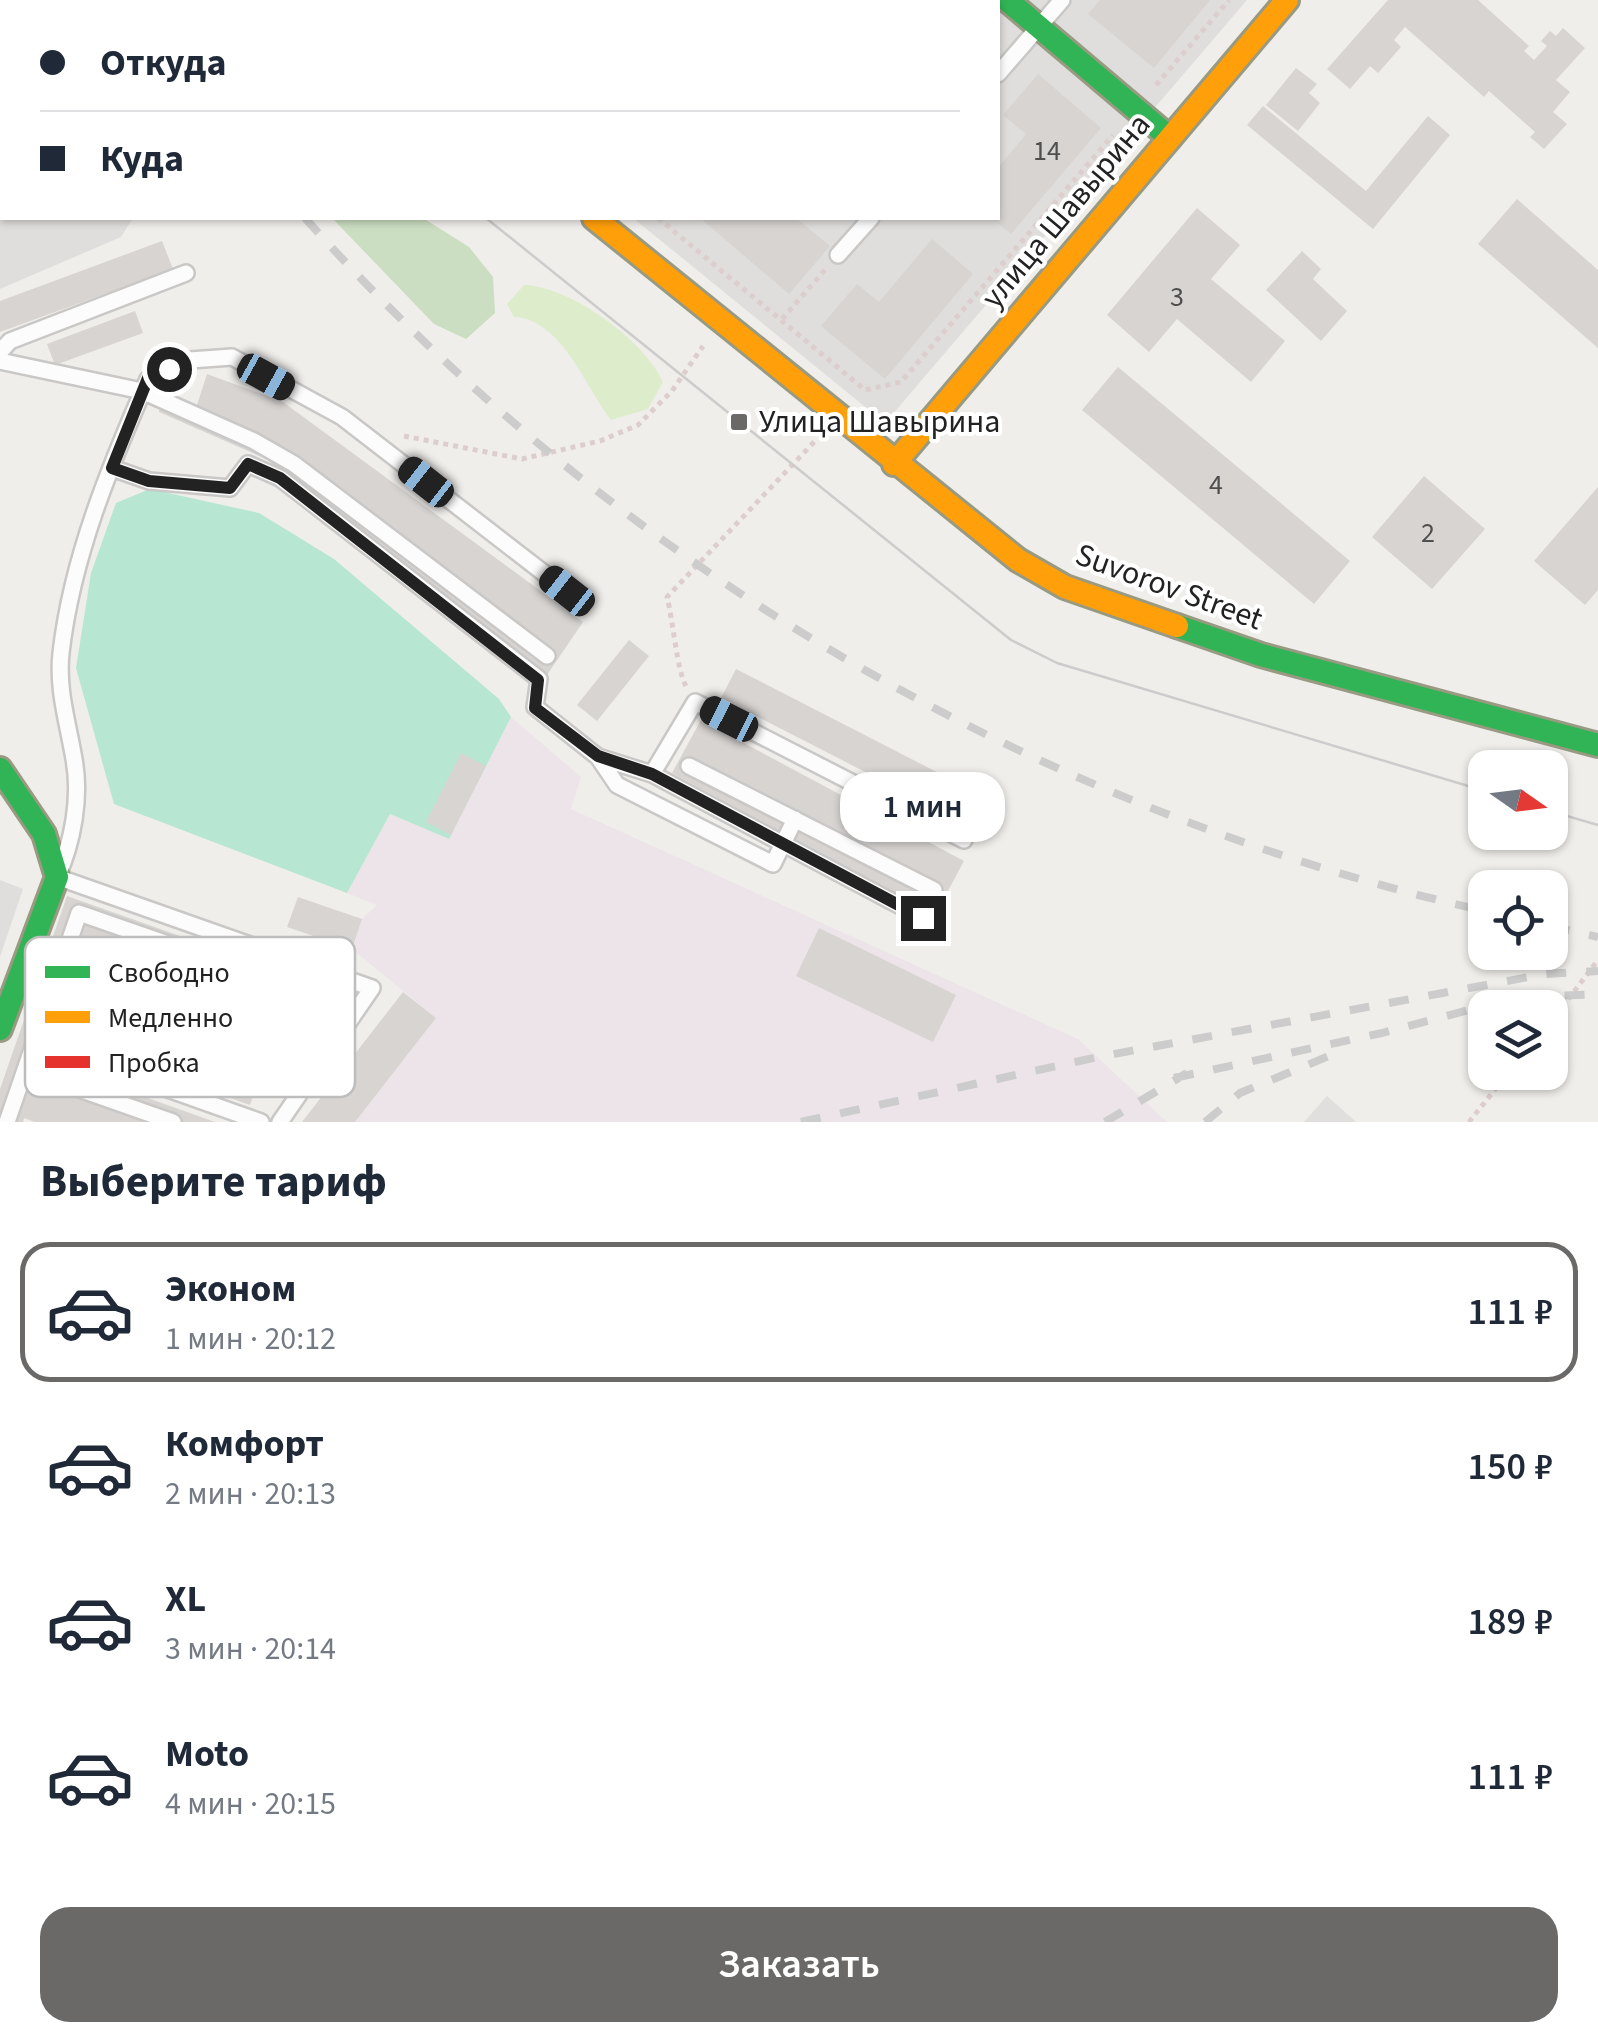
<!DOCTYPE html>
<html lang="ru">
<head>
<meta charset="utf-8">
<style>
  body { margin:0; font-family:"Source Sans 3",sans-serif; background:#f6f6f7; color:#1f2937; height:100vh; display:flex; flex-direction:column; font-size:38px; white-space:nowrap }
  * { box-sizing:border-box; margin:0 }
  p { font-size:32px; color:#747a83 }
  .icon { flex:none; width:55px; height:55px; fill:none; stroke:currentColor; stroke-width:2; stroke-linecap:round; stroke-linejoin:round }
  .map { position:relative; height:1122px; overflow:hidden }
  .panel { display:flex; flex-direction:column; background:#fff; flex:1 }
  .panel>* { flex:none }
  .guide { position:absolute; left:0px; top:0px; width:1000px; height:220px; box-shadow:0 2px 8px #0004; display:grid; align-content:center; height:220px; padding:0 40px; background:#fff }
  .needle { width:65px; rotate:104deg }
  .controls { position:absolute; left:1468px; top:750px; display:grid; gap:20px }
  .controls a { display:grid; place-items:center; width:100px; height:100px; border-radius:20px; background:#fff; box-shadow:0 2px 8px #0004; font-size:50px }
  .end { position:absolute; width:45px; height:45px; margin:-22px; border:12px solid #222; background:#fff; box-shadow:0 0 0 5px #fff }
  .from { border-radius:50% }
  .bubble { position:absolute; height:70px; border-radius:30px; background:#fff; box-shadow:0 2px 8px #0004; font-size:32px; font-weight:600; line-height:70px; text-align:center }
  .car { position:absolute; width:30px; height:60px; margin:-30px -15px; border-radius:12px; box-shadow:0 0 8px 2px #0007; background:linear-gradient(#222 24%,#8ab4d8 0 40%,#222 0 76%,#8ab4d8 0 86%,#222 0) }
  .guide b { display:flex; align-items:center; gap:35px; height:95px; font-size:38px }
  .guide b+b { border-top:2px solid #e0e1e3 }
  .guide i { width:25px; height:25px; background:#1f2937 }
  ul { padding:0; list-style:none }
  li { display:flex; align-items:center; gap:30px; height:140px; margin:0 20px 15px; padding:0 20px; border:5px solid transparent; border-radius:30px }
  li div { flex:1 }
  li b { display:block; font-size:38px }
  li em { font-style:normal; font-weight:600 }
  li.on { border-color:#6a6968 }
  li>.icon { width:90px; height:90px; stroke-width:1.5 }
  h2 { padding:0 40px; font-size:45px; line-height:120px }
  .action { display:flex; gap:20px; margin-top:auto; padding:20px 40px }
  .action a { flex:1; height:115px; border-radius:30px; background:#6a6968; color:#fff; font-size:40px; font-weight:600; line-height:115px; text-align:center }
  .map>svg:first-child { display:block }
</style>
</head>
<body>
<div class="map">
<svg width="1598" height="1122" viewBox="0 0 1598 1122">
  <rect width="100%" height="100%" fill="#f0eeeb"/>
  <!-- residential -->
  <path fill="#dfdedc" d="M0 0 25 2H2V218H133L121 237 0 289Z
    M391 0H1247L885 423 633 218H998V2Z
    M0 880 23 889 0 957Z"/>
  <!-- industrial -->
  <path fill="#ede4e9" d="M511 717 581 777 571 809 1078 1039 1167 1122H355L436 1018 352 949 362 919 377 905 347 893 390 814 449 839Z"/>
  <!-- grass -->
  <path fill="#ddeccb" d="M524 285C569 286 645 340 663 382L648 409 611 420C585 386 561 319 514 317L507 304Z"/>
  <!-- forest -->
  <path fill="#cbdec1" d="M332 218H423L469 247 493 277 495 313 466 339 434 324Z"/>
  <!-- pitch -->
  <path fill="#b7e6d2" d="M150 489 259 513 334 559 499 699 511 717 449 839 390 814 347 893 114 804 76 668 91 573 116 503Z"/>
  <!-- parking -->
  <path fill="#e0dfde" d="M1327 1096 1356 1122H1304Z"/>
  <!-- building -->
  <path fill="#d7d4d2" d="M1100 0H1210L1154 68 1088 14Z
    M1388 0H1478L1529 46 1524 51 1534 60 1547 46 1541 41 1550 31 1556 36 1563 28 1585 48 1556 80 1570 92 1553 112 1567 124 1544 149 1530 137 1535 132 1489 91 1484 97 1405 27 1394 40 1401 47 1378 73 1370 66 1350 89 1327 69Z
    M1296 68 1317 84 1309 93 1320 103 1298 131 1266 105Z
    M1038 74 1101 128 1011 234 991 218H998V168L1026 134 1003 115Z
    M1263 106 1366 191 1428 116 1450 135 1373 229 1247 125Z
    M1517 199 1598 270V348L1478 244Z
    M1197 208 1240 245 1211 279 1285 341 1251 382 1177 319 1149 352 1107 315Z
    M700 218H796L830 246 789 294Z
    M932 239 973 274 885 379 821 326 857 284 879 302Z
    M162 241 173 269 0 332V301Z
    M1302 251 1321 269 1313 279 1347 311 1321 341 1266 290Z
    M135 311 143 333 55 365 47 344Z
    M1118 367 1350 561 1314 604 1082 410Z
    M207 374 283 402 583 622 547 675 266 459 159 412 162 392 197 405Z
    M1424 476 1485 529 1432 589 1372 537Z
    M1598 487V590L1585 605 1534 561Z
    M629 640 649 656 597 721 577 705Z
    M736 669 1005 807 990 836 721 698Z
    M701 720 964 861 935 915 672 773Z
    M461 753 486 766 451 835 426 822Z
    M67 896 342 993 333 1019 318 1013 309 1040 81 960 73 984 285 1059 276 1084 259 1078 250 1105 53 1036 44 1061 215 1122H35L24 1118 23 1122H0V1089Z
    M298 897 362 919 352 949 287 927Z
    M819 928 956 995 933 1042 796 976Z
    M403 992 436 1018 355 1122H302Z"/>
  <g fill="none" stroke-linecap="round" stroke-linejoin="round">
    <defs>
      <path id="lane" d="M420 2 422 0
        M998 74 1062 0
        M838 255 871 218
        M0 352 10 341 186 273
        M0 361 142 391 254 441 294 464 547 656
        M112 468 149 481 230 488 248 464 280 478 539 679 535 707 598 757 652 774 923 918
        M598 757 617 785 773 864 795 819
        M689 766 934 890
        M652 774 695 702 964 840
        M77 971 325 1060
        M52 994 272 1072
        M49 1047 261 1122
        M25 1070 173 1122
        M7 1122 79 913 331 1001
        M280 1122 372 988 57 877C73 842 81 797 74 759 68 723 57 690 61 653 72 557 110 466 148 379L190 360 232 357 342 417 567 591"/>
      <path id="fast" d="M1007 0 1170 138
        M1177 626 1261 655 1598 745
        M0 769 44 834 57 877 0 1029"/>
      <path id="slow" d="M594 218 1018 560 1065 587 1177 626
        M894 464 1287 0"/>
      <path id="jam" d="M355 0 357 2"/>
    </defs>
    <!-- lane casing -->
    <use href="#lane" stroke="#c9c8c7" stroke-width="20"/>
    <!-- fast casing -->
    <use href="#fast" stroke="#999a82" stroke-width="28"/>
    <!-- slow casing -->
    <use href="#slow" stroke="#999a82" stroke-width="28"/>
    <!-- jam casing -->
    <use href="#jam" stroke="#999a82" stroke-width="28"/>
    <!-- path -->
    <path stroke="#dccecd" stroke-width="5" stroke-dasharray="5 5" stroke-linecap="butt" d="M810 2 812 0
      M1156 85 1229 0
      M658 218 865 390 901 382 1113 135
      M782 319 826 269
      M404 436 522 459 600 441 638 425 672 391 703 346
      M686 686C677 671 673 620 667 597L816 440
      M1550 1023 1598 960
      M1469 1122 1509 1072"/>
    <!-- lane -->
    <use href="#lane" stroke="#fdfcfc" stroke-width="15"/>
    <!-- fast -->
    <use href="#fast" stroke="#30b455" stroke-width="22"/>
    <!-- slow -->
    <use href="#slow" stroke="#ff9f0a" stroke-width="22"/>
    <!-- jam -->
    <use href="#jam" stroke="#e5322d" stroke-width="22"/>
    <!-- tram -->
    <path stroke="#ccc" stroke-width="2.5" d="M270 0 272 2
      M486 218 1011 640 1057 663 1485 791
      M1550 811 1598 825"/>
    <!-- rail -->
    <path stroke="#ccc" stroke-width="8" stroke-dasharray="20 20" stroke-linecap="butt" d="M137 0 139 2
      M305 218C612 563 1033 810 1485 911
      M1550 926 1598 937
      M1174 1078 1382 1033 1514 998 1598 994
      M801 1122 1098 1057 1545 974 1598 971
      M1105 1122 1187 1073
      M1205 1122 1240 1093 1336 1053"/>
  </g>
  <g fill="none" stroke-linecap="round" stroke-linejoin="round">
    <!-- route -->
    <path stroke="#222" stroke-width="12" d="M169 369 148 378 112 468 149 481 230 488 248 464 280 478 538 680 535 708 598 756 652 774 923 918"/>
  </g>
  <!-- markers -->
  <rect fill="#6a6968" stroke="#fff" stroke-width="4" x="729" y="412" width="20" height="20" rx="5"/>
  <g text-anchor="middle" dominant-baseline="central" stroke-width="8" stroke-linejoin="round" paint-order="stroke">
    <!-- number labels -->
    <g font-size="28" fill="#4f4e4e">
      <text x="1047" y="151">14</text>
      <text x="1177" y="297">3</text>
      <text x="1216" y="485">4</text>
      <text x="1428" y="533">2</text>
    </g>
    <!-- street labels -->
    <g font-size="32" fill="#222" stroke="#fff">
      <text transform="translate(1066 211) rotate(-50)">улица Шавырина</text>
      <text transform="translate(1169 587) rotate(20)">Suvorov Street</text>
    </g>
    <!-- poi labels -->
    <g font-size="32" fill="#222" stroke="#fff" text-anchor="start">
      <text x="759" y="422">Улица Шавырина</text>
    </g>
  </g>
  <!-- legend -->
  <rect x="25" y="937" width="330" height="160" rx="15" fill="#fff" stroke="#bdbdbd" stroke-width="2.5"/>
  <rect x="45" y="966" width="45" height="12" fill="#30b455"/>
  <rect x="45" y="1011" width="45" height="12" fill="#ff9f0a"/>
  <rect x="45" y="1056" width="45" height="12" fill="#e5322d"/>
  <g font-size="28" fill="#222">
    <text x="108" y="982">Свободно</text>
    <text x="108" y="1027">Медленно</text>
    <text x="108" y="1072">Пробка</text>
  </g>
</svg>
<div class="controls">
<a><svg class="needle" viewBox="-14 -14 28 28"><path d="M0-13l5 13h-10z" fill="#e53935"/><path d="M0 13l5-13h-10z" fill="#747a83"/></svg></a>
<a><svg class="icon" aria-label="locate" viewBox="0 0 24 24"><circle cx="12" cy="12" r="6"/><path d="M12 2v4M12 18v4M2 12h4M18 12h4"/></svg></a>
<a><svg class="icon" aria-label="layers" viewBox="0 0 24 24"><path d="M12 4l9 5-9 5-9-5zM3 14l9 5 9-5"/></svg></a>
</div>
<i class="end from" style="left:169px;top:369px"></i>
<i class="end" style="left:923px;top:918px"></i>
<div class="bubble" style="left:840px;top:772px;width:165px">1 мин</div>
<i class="car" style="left:266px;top:377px;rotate:119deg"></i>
<i class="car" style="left:426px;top:482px;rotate:308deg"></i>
<i class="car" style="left:567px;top:591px;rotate:308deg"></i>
<i class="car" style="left:729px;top:719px;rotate:297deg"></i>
<div class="guide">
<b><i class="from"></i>Откуда</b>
<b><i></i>Куда</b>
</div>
</div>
<section class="panel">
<h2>Выберите тариф</h2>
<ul>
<li class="on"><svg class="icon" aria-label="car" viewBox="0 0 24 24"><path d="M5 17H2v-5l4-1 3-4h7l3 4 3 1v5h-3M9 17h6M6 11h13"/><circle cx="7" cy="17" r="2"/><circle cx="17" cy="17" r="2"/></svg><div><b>Эконом</b><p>1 мин · 20:12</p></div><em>111 ₽</em></li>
<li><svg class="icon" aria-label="car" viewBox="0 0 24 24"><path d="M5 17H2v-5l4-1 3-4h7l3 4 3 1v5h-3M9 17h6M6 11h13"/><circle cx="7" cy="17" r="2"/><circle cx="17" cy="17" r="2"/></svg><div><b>Комфорт</b><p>2 мин · 20:13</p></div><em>150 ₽</em></li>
<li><svg class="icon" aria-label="car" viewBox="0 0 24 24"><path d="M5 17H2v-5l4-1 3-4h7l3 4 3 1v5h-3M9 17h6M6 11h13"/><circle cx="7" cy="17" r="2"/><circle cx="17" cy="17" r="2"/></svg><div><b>XL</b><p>3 мин · 20:14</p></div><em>189 ₽</em></li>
<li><svg class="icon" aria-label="car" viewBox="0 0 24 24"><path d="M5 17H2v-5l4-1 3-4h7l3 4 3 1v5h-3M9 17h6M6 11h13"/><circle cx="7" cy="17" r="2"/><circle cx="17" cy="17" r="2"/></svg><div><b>Moto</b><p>4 мин · 20:15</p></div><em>111 ₽</em></li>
</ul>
<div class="action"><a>Заказать</a></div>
</section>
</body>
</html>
